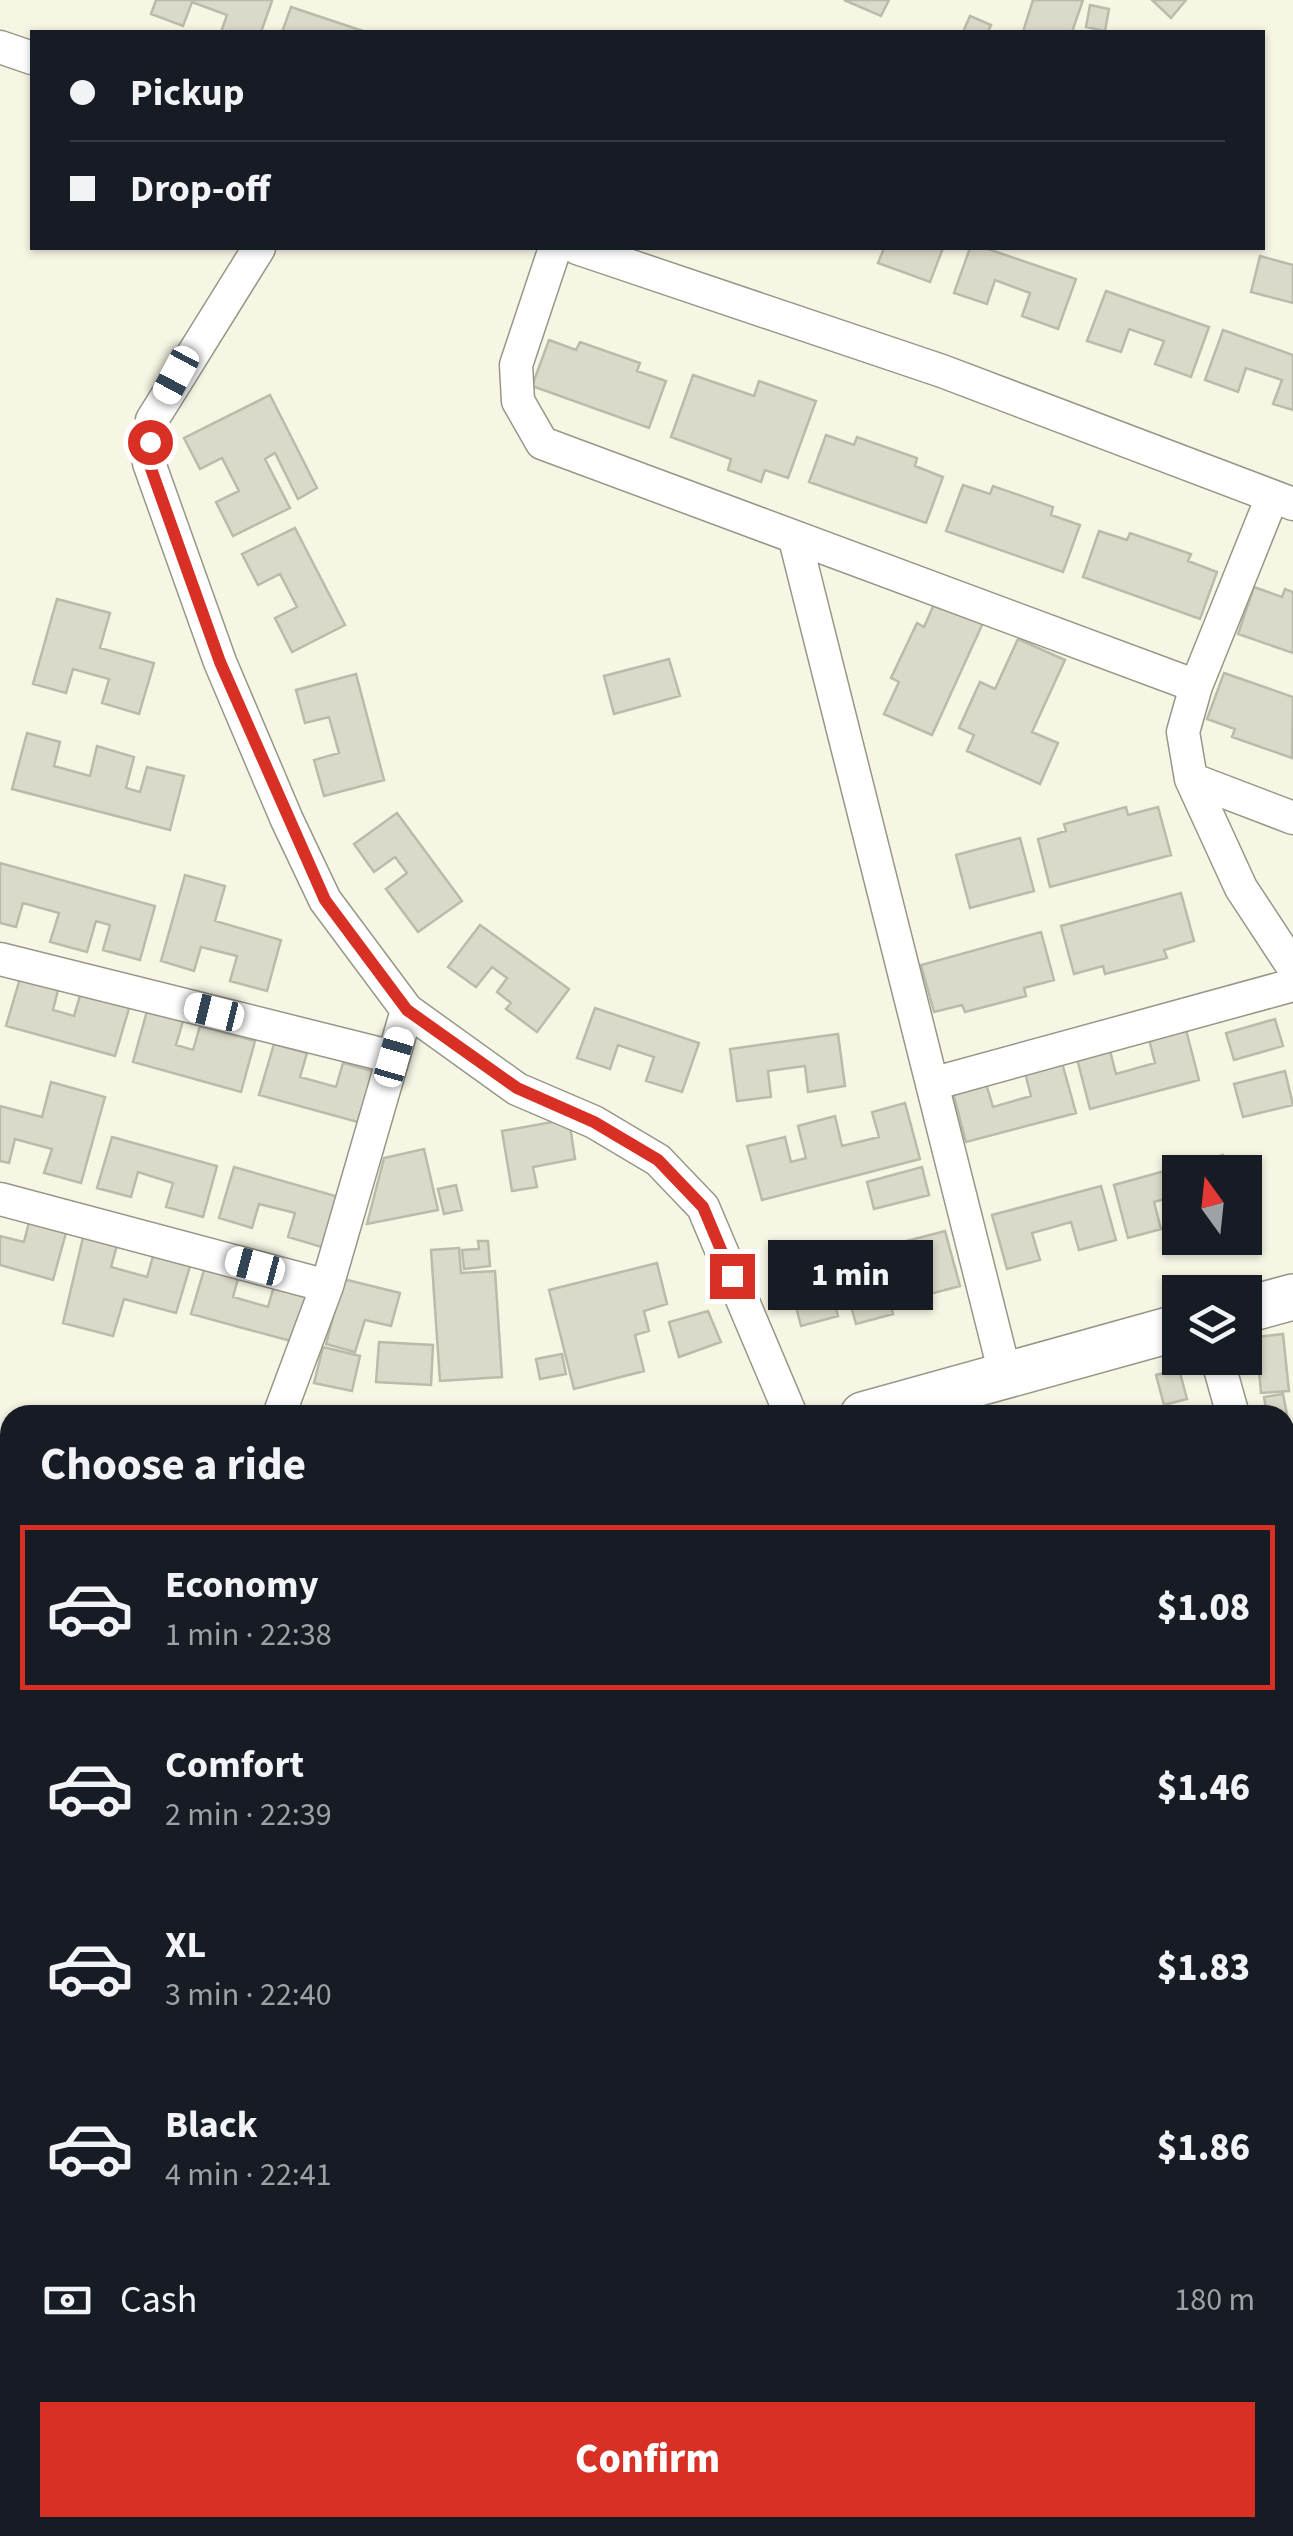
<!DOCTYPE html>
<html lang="en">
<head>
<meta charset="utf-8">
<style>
  body { margin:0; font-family:"Source Sans 3",sans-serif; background:#242831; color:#f1f3f6; height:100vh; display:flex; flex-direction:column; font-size:38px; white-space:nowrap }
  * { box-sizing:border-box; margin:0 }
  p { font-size:32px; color:#9ea1a6 }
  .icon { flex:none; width:55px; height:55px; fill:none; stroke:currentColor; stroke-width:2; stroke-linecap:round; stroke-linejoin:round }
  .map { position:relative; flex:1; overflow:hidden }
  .side { position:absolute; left:0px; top:1405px; width:1295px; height:1132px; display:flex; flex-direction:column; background:#171b24; border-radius:30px 30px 0 0; box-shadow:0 2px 8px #0004 }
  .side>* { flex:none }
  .guide { position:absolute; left:30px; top:30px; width:1235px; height:220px; border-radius:0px; box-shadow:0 2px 8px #0004; display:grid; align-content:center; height:220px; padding:0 40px; background:#171b24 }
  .needle { width:65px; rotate:345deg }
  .tools { position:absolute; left:1162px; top:1155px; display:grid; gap:20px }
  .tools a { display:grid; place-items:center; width:100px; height:100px; border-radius:0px; background:#171b24; box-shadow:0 2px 8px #0004; font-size:50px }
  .end { position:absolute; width:45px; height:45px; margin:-22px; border:12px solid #d93025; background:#fff; box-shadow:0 0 0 5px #fff }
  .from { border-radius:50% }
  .bubble { position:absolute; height:70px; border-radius:0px; background:#171b24; box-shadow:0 2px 8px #0004; font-size:32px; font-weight:800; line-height:70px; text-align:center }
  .car { position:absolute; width:30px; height:60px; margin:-30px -15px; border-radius:12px; box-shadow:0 0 8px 2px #0007; background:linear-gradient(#fff 24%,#345 0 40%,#fff 0 76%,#345 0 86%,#fff 0) }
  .guide b { display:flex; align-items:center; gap:35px; height:95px; font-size:38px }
  .guide b+b { border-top:2px solid #363941 }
  .guide i { width:25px; height:25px; background:#f1f3f6 }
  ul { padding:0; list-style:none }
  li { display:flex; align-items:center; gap:30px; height:165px; margin:0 20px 15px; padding:0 20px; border:5px solid transparent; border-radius:0px }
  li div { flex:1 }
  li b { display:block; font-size:38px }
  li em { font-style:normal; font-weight:800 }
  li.on { border-color:#d93025 }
  li>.icon { width:90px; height:90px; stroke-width:1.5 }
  h2 { padding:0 40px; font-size:45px; line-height:120px }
  .pay { display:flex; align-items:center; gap:25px; height:110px; padding:0 40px; font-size:38px }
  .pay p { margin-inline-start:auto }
  .action { display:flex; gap:20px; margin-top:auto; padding:20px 40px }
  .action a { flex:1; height:115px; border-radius:0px; background:#d93025; color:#fff; font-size:40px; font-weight:800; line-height:115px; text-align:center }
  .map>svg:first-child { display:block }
</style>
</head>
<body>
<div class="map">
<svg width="1293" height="2536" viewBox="0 0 1293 2536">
  <rect width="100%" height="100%" fill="#f7f6e5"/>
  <!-- building -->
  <path fill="#dbdaca" stroke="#bba" stroke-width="2.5" d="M156 0H271L272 1 261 32H221L227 15 192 2 183 26 151 14Z
    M844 0H889L881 16Z
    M1033 0H1083L1072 32H1023Z
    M1152 0H1186L1171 18Z
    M1090 5 1109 9 1105 31 1086 27Z
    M291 7 366 32H282Z
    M970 16 991 25 988 32H963Z
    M884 248H943L930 282 878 263Z
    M970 248H985L1076 279 1058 329 1022 316 1030 293 995 280 987 304 954 293Z
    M1260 256 1293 265V303L1251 292Z
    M1106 291 1209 327 1191 377 1155 364 1164 341 1129 329 1121 352 1087 341Z
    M1223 330 1293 355V410L1273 404 1282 380 1246 368 1238 392 1205 380Z
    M549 340 576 350 580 342 640 363 637 371 666 381 649 428 532 386Z
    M693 375 754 396 759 381 816 401 788 478 765 470 761 482 728 470 731 459 671 437Z
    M270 395 317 488 298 499 275 453 265 459 290 508 233 536 216 502 239 491 222 458 200 469 184 438Z
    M826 435 854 445 857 437 917 458 915 466 943 477 926 523 809 482Z
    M963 485 990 494 993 486 1053 507 1051 515 1080 525 1063 572 946 531Z
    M295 528 345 625 292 652 275 618 297 607 280 574 258 585 242 554Z
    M1099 531 1127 540 1130 533 1191 554 1188 561 1217 572 1200 619 1083 577Z
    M1254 587 1282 597 1285 589 1293 592V653L1238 634Z
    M57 599 110 613 100 648 154 663 139 714 102 703 109 679 73 669 66 693 33 684Z
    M935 602 983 623 932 735 884 714 899 682 891 678 917 623 924 627Z
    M1018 639 1065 660 1032 732 1058 743 1040 784 967 751 974 735 959 728 980 682 995 689Z
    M669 659 680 696 614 714 604 676Z
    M1224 673 1293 697 1292 758 1232 737 1235 729 1207 719Z
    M356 674 384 780 324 796 314 760 339 753 329 717 305 723 296 690Z
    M27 733 60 742 54 766 90 776 97 746 134 757 126 788 140 792 147 767 184 776 170 830 12 789Z
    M1126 807 1128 815 1158 807 1171 855 1050 887 1038 839 1066 831 1064 824Z
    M397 813 462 901 418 932 386 889 407 873 395 857 374 872 354 844Z
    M1020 838 1034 891 970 908 956 855Z
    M0 863 155 906 140 960 103 950 110 925 96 921 87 952 50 942 59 913 23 903 16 927 0 923Z
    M185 875 225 886 215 921 281 940 267 991 230 981 237 956 201 947 194 971 161 961Z
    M1181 893 1194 941 1164 950 1167 958 1105 974 1103 966 1074 974 1061 926Z
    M480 925 569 989 537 1032 506 1009 511 1003 497 992 507 978 492 967 476 987 448 967Z
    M1041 932 1054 980 1024 988 1026 996 965 1012 962 1005 934 1012 921 965Z
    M21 975 59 986 53 1010 74 1016 81 992 130 1005 115 1056 6 1026Z
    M595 1008 699 1043 682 1092 646 1081 654 1057 618 1045 610 1069 577 1058Z
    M147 1011 183 1021 176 1045 193 1050 200 1026 255 1041 241 1092 133 1062Z
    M1275 1019 1283 1046 1234 1060 1226 1033Z
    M1185 1026 1199 1080 1090 1109 1076 1055 1109 1047 1116 1074 1155 1063 1148 1035Z
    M838 1034 845 1086 808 1092 805 1066 768 1071 771 1097 737 1101 730 1049Z
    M274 1044 307 1053 300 1077 336 1087 343 1063 380 1073 365 1124 259 1095Z
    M1061 1059 1076 1113 966 1142 952 1089 985 1080 993 1107 1031 1096 1024 1069Z
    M1285 1071 1293 1105 1243 1117 1234 1084Z
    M51 1082 105 1097 81 1183 44 1173 52 1149 15 1139 9 1163 0 1161V1106L42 1117Z
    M905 1103 920 1159 762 1200 747 1146 785 1137 791 1162 806 1158 798 1126 835 1116 842 1146 879 1137 872 1112Z
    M569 1119 575 1159 533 1167 537 1187 512 1191 502 1131Z
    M112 1137 217 1166 203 1217 166 1207 173 1183 138 1172 131 1197 97 1188Z
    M424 1149 438 1210 367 1224 384 1158Z
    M1223 1155 1228 1172H1180V1195L1154 1202 1161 1229 1128 1238 1114 1185Z
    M234 1167 339 1197 325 1248 288 1237 295 1213 259 1204 252 1228 219 1218Z
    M922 1167 929 1195 874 1209 867 1182Z
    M456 1185 462 1210 444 1214 438 1189Z
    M1101 1186 1116 1240 1079 1250 1071 1222 1032 1233 1040 1260 1007 1269 992 1215Z
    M30 1218 67 1229 53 1280 0 1265V1236L24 1242Z
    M945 1231 960 1286 926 1295 919 1270 884 1280 893 1314 856 1324 846 1288 831 1291 838 1316 801 1326 787 1272Z
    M84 1233 118 1242 111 1267 147 1277 154 1253 191 1263 176 1313 124 1299 113 1336 63 1323Z
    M478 1241H488L490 1266 464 1269 462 1250 479 1249Z
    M459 1248 461 1273 495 1271 502 1377 440 1381 431 1250Z
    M206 1263 240 1272 233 1297 268 1307 275 1282 312 1292 298 1343 191 1314Z
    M657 1263 667 1304 644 1311 649 1331 635 1335 644 1371 574 1389 549 1290Z
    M343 1279 400 1293 391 1326 365 1320 355 1352 326 1344Z
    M708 1311 721 1342 679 1357 669 1322Z
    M1283 1334 1289 1391 1261 1393 1256 1337Z
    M379 1342 433 1345 431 1385 376 1382Z
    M323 1347 360 1356 352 1391 314 1383Z
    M562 1354 566 1374 540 1379 536 1359Z
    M1179 1369 1187 1399 1164 1405 1156 1375Z
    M1283 1394 1288 1420 1285 1415H1267L1264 1397Z
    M1285 1468H1293V1505H1285Z
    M9 1645 10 1676 0 1677V1646Z
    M0 1688 10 1689V1771L0 1770Z
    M0 1919 10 1921V1960L0 1959Z
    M0 1967 10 1968V2007L0 2006Z
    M0 2027 10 2028V2055L0 2054Z
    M0 2263 10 2264V2299L0 2298Z
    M0 2485H10V2528H59L58 2532 0 2527Z
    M1285 2518 1293 2519V2536H1266L1267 2528H1285Z
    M246 2528H291L290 2536H245Z
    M387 2528H471L470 2536H386Z
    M477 2528H516L515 2536H476Z
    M520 2528 561 2529 560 2536H519Z
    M754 2528H787L786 2536H753Z
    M794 2528H837L836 2536H794Z
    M1085 2528H1123V2536H1084Z"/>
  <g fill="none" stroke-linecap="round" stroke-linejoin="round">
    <defs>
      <path id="street" d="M0 47 32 58
        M259 248 152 420 149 463 220 662 287 820 325 900 407 1010 517 1089 594 1122 658 1160 703 1207 791 1415
        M555 248 516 365 518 401 542 443 1196 686
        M577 248 942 371 1293 504
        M1272 497 1196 686 1183 732 1191 779 1241 888 1293 967
        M795 539 1005 1374
        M1191 779 1293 818
        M0 959 393 1057
        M932 1084 1293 985
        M0 1199 327 1286
        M1217 1358 1233 1415
        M279 1415 327 1286 407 1010
        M1285 1642 1293 1741
        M0 1863 10 1864
        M1285 2173 1293 2125
        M0 2176 10 2177
        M0 2416H10
        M195 2536V2528
        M653 2536V2528
        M889 2536 891 2528
        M1233 2536 1234 2528"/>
      <path id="secondary" d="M1245 1310 1293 1297
        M863 1415 1180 1327
        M0 1536H10"/>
    </defs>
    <!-- street casing -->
    <use href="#street" stroke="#979787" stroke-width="35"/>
    <!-- secondary casing -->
    <use href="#secondary" stroke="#979787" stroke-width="48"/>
    <!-- street -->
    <use href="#street" stroke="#fff" stroke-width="32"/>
    <!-- secondary -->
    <use href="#secondary" stroke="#fff" stroke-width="45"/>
  </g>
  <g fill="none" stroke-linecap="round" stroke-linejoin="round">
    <!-- route -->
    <path stroke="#d93025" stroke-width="12" d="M150 442 149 463 220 662 325 900 407 1010 517 1088 594 1122 658 1160 703 1207 732 1276"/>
  </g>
</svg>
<div class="tools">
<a><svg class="needle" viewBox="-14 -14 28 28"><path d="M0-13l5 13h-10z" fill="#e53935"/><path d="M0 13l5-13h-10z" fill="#9ea1a6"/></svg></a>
<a><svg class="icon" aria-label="layers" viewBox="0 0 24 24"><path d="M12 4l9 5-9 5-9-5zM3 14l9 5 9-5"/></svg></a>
</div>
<i class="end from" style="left:150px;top:442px"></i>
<i class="end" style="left:732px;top:1276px"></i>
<div class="bubble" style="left:768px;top:1240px;width:165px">1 min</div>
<i class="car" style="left:176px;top:375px;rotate:208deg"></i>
<i class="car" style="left:214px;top:1012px;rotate:284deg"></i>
<i class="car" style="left:394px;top:1057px;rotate:16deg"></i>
<i class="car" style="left:255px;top:1266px;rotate:285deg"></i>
<div class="guide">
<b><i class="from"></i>Pickup</b>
<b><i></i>Drop-off</b>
</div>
<section class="side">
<h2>Choose a ride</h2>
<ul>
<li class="on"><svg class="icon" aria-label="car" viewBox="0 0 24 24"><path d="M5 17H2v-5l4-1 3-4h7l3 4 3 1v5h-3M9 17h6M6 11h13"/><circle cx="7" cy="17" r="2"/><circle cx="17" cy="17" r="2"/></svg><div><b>Economy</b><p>1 min · 22:38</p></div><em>$1.08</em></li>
<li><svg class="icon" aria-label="car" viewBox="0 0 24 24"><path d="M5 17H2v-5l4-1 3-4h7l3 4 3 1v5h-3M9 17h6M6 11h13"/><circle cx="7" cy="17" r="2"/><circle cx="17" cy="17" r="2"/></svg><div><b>Comfort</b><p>2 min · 22:39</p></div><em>$1.46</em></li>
<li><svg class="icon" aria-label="car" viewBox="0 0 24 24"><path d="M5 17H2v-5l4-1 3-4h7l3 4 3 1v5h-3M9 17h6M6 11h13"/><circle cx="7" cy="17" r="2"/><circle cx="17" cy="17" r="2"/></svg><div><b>XL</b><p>3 min · 22:40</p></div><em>$1.83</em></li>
<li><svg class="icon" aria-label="car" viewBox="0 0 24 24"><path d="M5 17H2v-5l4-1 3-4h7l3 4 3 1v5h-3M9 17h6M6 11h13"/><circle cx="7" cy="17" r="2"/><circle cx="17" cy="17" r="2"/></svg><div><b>Black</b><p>4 min · 22:41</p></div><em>$1.86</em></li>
</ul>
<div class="pay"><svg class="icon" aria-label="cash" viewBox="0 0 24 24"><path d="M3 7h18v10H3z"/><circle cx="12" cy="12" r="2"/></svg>Cash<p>180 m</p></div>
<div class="action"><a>Confirm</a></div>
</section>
</div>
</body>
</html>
